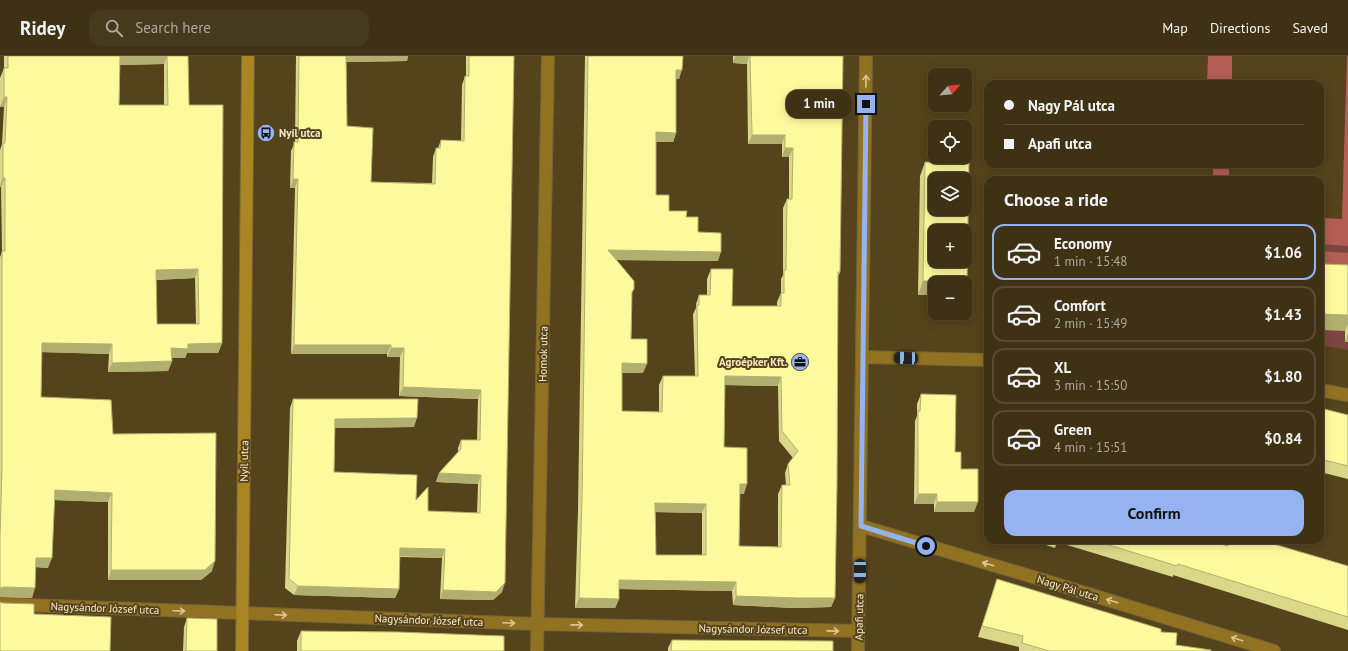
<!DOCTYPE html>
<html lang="en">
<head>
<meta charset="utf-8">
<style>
  body { margin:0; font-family:"PT Sans",sans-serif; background:#463a1d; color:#f1f3f6; height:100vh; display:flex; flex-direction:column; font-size:15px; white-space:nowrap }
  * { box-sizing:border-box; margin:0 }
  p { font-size:13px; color:#adaaa0 }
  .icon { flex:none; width:22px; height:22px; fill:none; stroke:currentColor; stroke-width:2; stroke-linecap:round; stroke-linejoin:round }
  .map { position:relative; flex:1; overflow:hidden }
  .panel { position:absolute; left:984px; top:120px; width:340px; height:368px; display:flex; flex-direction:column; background:#3f3214; border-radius:12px; box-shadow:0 2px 10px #0003,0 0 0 1px #584d34 }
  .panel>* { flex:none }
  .top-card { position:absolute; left:984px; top:24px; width:340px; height:88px; border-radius:12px; box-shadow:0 2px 10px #0003,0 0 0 1px #584d34; display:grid; align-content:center; height:88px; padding:0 20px; background:#3f3214 }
  .needle { width:26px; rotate:63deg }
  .controls { position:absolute; left:928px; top:12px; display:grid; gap:8px }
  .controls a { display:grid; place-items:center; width:44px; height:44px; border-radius:8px; background:#3f3214; box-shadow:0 2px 10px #0003,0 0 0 1px #584d34; font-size:20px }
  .end { position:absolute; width:18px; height:18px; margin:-9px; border:5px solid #95b2f1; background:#111; box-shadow:0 0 0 2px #111 }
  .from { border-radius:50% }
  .bubble { position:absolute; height:28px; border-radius:12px; background:#3f3214; box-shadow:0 2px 10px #0003,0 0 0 1px #584d34; font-size:13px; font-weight:600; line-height:28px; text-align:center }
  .car { position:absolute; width:12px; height:24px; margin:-12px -6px; border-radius:5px; box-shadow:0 0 3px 1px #0007; background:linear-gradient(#222 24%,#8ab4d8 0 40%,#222 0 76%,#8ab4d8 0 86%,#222 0) }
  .top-card b { display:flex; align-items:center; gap:14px; height:38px; font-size:15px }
  .top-card b+b { border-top:1px solid #584d34 }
  .top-card i { width:10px; height:10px; background:#f1f3f6 }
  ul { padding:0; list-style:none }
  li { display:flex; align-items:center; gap:12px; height:56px; margin:0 8px 6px; padding:0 12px; border:2px solid #584d34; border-radius:12px }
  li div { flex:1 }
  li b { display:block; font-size:15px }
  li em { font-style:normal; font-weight:600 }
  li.selected { border-color:#95b2f1 }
  li>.icon { width:36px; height:36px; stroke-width:1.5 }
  h2 { padding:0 20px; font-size:18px; line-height:48px }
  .cta { display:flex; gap:8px; margin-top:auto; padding:8px 20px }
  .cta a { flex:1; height:46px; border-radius:12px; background:#95b2f1; color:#111; font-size:16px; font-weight:600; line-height:46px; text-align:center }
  header { display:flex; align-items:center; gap:24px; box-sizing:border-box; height:56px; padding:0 20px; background:#3f3214; border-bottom:1px solid #584d34 }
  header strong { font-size:19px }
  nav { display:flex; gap:22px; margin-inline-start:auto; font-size:14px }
  .search { width:280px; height:36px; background:#463a1d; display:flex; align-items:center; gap:10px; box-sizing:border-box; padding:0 14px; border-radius:12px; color:#adaaa0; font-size:15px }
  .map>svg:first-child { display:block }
</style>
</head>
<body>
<header>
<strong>Ridey</strong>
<div class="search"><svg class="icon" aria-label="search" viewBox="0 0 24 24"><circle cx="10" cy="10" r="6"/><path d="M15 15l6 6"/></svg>Search here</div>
<nav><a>Map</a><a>Directions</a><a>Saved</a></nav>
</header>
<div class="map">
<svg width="1348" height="595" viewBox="0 0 1348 595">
  <rect width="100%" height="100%" fill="#54431b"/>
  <!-- green -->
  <path fill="#7d453f" d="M1347 0H1348V294L1320 289V162L1342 163Z"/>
  <!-- forest -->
  <path fill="#b35d54" d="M1208 0H1232V28H1207Z
    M1347 0H1348V190L1320 188V162L1342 163Z
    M1213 108H1229V124H1213Z
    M1320 195 1348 197V236L1320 224Z"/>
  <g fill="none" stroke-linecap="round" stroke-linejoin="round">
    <defs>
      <path id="minor" d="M862 301 988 304
        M1320 334 1348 339
        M861 470 1030 520 1274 595
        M0 548 538 568 858 575
        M537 595 548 0
        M858 595 866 0"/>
      <path id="primary" d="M242 595 248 0"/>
    </defs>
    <!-- minor casing -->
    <use href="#minor" stroke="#74633b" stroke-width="14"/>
    <!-- primary casing -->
    <use href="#primary" stroke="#74633b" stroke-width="14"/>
    <!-- minor -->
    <use href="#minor" stroke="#917220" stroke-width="12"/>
    <!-- primary -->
    <use href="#primary" stroke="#aa8524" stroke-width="12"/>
  </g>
  <!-- wall -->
  <path fill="#dad788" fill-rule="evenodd" d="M4 0H188L189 49 222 287 218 297H187L185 302H172V305L168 315 108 316 109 298 42 296 41 341 113 378 212 515 201 524H108V446L54 444 48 512 36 511 32 542 0 541V201L2 196 1 131H0V94L2 88 4 51H0V22L4 12ZM164 8V49H119L120 9ZM195 222 196 268H157L156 224Z
    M296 0H408L407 5 346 6 347 70 371 126 432 127 433 101 436 92H438L441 84 461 85 462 29 465 20H466V0H514L502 536 493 544 440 543 442 502 400 501 399 533 395 542 294 539 285 532 290 352 293 343 414 371 335 372 334 416 416 444 428 455 477 457 478 428 436 426 439 417 458 396V392L461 384H477L478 343 399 340 400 301H387V298H291L295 132H290L291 95 295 86Z
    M585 0H683L679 23H676V77L673 86H656V139L669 155 686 161 698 176 718 205 616 204 632 239 631 283 643 317H622V355L659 356V329L663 320H695L693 258 696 252V248L699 239H707V223L711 213 732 250H777V246L781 237V223L783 219V152L787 143H789V101H782V88H748L747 8 733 7V0H843L840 216 838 221 835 542 831 551 795 552 733 549 732 535 619 533V543L615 552H575L578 454ZM725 329 778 330 779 385 793 402 788 408 785 417 786 429H782L778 438V491L739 490 740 438H744L724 391ZM655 456 702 457V499H656Z
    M925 106 935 227V239H918L920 120Z
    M1324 208 1348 209V286H1345V275Z
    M921 338 955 396 961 413 974 456H934V448H914L915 365 917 360V348Z
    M1320 352 1348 359V423L1320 416Z
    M1031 484H1207L1227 490 1229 484H1260L1348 510V574L1173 519V521L1057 486 1055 492Z
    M997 523 1161 576 1176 589 1211 595H1019V591L978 581Z
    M187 562 217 595H183L184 571Z
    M301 575 504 595H297V585Z
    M672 584 833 595H668V592Z"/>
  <!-- shaded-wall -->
  <path fill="#b1af6f" d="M119 0H167L164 8 116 9Z
    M345 0H408L407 5 343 6Z
    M735 0H749L747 8 733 7Z
    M676 14H682L679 23H673Z
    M4 41H7L4 51H0Z
    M656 76 676 77 673 86H653Z
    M752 79H785L782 88H748Z
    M785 92H793L789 101H782Z
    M3 122H5L1 131H0V129Z
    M293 123H298L295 132H290Z
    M608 194 721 196 718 205 604 204Z
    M198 213 195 222 152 224 156 214Z
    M923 225 967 226 965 231V227H935V239H918Z
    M1320 258 1348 259V268L1345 275 1320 274Z
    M1348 278V286H1345Z
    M42 287 112 288 109 298 38 296Z
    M222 287 218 297H187L185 302H168L171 292 188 288Z
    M294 289H391L387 298H291Z
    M391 292H404L400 301H387Z
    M172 305 168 315 108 316 112 307Z
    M622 307 647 308 643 317H619Z
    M725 320 781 321 778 330 722 329Z
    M403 331 481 334 478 343 399 340Z
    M417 362 414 371 332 372 335 363Z
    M439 417 481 419 478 428 436 426Z
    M740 428H747L744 438H736Z
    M55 434 112 437 108 446 51 444Z
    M918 438H937L934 448H914Z
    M937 446H978L974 456H934Z
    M655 447 706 448 702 457 652 456Z
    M400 492 445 493 442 502 397 500Z
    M36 502H52L48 512 33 511Z
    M215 505 212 515 201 524H108L111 514Z
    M619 524 736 526 732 535 616 533Z
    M505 527 502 536 493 544 440 543 443 534Z
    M298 530 399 533 395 542 294 539Z
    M4 531 35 532 32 542 0 541V532Z
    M736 540 835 542 831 551 795 552 733 549Z
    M579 542 619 543 615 552H575Z"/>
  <!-- building -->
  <path fill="#fdfa9e" stroke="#b1af6f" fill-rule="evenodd" d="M8 0H120L119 49H168L167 0H188L189 49H223L222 287 188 288V293L171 292 172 305 112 307V288L42 287 41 341 111 344 113 378 216 377 215 505 205 514H111L112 437 55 434 52 502H36L35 532 4 531 0 532V482L2 410V195H5V122H3V87H5L7 41H4V12H8ZM198 213 199 268H157L156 214Z
    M299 0H346L347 70 373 72 371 126 435 128 436 92H440L441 84 464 85 465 20H469V0H514L505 527 496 536 443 534 445 493 400 492 399 533 298 530 289 523 293 343H418L417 362 335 363 334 416 417 419 416 444 428 431V455L480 457 481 419 439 417 461 393V384H480L481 334 403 331 404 292H391V289H294L298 123H293L294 86H298Z
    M588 0H683L682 14H676V77L656 76V139H669V155H687L686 161H698V176L721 177V196L608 194 634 225V233L632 236 631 283H647V308L622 307V355L662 356 663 320H698L697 249H699V239H710L711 213H733L732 250H781V237H784V214H786L787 143H792L793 92H785V79H752L750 0H843L840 216H838L837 429 835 542H799L736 540V526L619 524V543L579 542 582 444ZM725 320 781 321 782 375 798 395 788 408 790 429H782L781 491 739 490 740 428H747V392L724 391ZM655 447 706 448V499H656Z
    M925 106 969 107 967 226 923 225ZM935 123H965V153H935ZM935 175H965V205H935Z
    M1320 203H1324V208L1348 209V259L1320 258Z
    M921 338 956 339 955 396H961V413H978V446H937V438H918V355H920Z
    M1320 352 1348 359V410L1320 403Z
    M1093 484H1207L1228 490 1230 484H1260L1348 510V561L1178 508 1177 510Z
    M997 523 1161 573V576L1177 577 1176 589 1211 594V595H1049L1022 587 1023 580 982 570Z
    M0 546 3 547 34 548V558L111 561 110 595H0Z
    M187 562 217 563V595H186Z
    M301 575 398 576 504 580V595H301Z
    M672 584 833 585V595H671Z"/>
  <!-- one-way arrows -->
  <defs><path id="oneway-shaft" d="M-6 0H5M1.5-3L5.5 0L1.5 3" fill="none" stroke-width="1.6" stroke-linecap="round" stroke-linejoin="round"/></defs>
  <g stroke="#dcc794">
    <use href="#oneway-shaft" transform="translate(866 25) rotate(-89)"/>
    <use href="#oneway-shaft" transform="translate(988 508) rotate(-164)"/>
    <use href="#oneway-shaft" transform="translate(1112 545) rotate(-163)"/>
    <use href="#oneway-shaft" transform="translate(179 555) rotate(2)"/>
    <use href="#oneway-shaft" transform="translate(281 559) rotate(2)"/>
    <use href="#oneway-shaft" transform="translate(509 567) rotate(2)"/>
    <use href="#oneway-shaft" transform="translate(577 569) rotate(1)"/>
    <use href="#oneway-shaft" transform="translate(833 575) rotate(1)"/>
    <use href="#oneway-shaft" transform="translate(1237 583) rotate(-163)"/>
  </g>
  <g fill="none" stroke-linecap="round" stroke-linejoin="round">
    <!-- route -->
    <path stroke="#95b2f1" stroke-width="5" d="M866 48 861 470 926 490"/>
  </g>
  <!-- icons -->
  <defs>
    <symbol id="bus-disc" viewBox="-11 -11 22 22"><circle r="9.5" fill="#98b5fd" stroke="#54431b"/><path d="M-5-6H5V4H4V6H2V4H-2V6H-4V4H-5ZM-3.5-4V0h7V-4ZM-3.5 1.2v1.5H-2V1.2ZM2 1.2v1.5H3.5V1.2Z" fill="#111"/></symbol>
    <symbol id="office-disc" viewBox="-11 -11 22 22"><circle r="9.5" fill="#98b5fd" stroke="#54431b"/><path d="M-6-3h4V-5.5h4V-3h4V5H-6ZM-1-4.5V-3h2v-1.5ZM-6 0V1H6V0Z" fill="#111"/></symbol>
  </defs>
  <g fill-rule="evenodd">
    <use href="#bus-disc" x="256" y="67" width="20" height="20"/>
    <use href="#office-disc" x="790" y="296" width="20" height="20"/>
  </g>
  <g text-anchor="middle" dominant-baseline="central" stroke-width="4" stroke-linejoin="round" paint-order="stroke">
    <!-- poi labels -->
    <g font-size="11" font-weight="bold" fill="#fcebc6" stroke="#54431b" text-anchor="start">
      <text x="279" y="77">Nyíl utca</text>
      <text x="787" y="306" text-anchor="end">Agroépker Kft.</text>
    </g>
    <!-- street labels -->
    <g font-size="11" fill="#fcebc6" stroke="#54431b">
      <text transform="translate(543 298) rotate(-89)">Homok utca</text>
      <text transform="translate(244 405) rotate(-89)">Nyíl utca</text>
      <text transform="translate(1068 532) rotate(17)">Nagy Pál utca</text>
      <text transform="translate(105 552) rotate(2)">Nagysándor József utca</text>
      <text transform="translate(859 561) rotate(-89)">Apafi utca</text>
      <text transform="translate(429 564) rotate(2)">Nagysándor József utca</text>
      <text transform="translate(753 573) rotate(1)">Nagysándor József utca</text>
    </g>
  </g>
</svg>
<div class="controls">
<a><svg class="needle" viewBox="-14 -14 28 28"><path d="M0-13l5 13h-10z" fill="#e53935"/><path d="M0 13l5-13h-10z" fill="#adaaa0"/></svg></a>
<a><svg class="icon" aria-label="locate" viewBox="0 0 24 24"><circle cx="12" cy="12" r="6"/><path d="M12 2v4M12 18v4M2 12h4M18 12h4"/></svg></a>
<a><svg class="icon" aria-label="layers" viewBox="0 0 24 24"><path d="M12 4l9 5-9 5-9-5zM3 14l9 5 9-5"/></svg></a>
<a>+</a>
<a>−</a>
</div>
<i class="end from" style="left:926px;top:490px"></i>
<i class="end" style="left:866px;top:48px"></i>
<div class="bubble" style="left:786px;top:34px;width:66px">1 min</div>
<i class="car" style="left:906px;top:302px;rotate:272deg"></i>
<i class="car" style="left:860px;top:515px;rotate:181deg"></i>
<div class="top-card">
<b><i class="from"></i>Nagy Pál utca</b>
<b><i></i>Apafi utca</b>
</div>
<section class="panel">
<h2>Choose a ride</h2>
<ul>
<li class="selected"><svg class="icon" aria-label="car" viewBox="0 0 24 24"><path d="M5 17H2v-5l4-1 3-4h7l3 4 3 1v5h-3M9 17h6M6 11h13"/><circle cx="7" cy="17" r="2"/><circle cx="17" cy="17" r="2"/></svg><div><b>Economy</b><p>1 min · 15:48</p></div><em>$1.06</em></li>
<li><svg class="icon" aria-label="car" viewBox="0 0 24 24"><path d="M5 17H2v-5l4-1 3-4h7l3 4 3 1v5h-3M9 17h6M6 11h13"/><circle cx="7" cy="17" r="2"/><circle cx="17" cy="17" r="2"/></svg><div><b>Comfort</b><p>2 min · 15:49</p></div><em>$1.43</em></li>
<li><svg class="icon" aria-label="car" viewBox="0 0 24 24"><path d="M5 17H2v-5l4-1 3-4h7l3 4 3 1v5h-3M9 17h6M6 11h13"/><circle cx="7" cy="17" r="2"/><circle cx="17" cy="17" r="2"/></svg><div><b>XL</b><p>3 min · 15:50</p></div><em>$1.80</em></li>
<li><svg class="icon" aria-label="car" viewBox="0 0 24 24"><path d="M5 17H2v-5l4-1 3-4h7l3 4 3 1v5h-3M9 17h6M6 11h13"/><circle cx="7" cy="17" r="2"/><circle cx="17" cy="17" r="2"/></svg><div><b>Green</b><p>4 min · 15:51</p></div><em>$0.84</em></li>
</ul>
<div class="cta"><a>Confirm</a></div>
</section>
</div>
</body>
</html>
